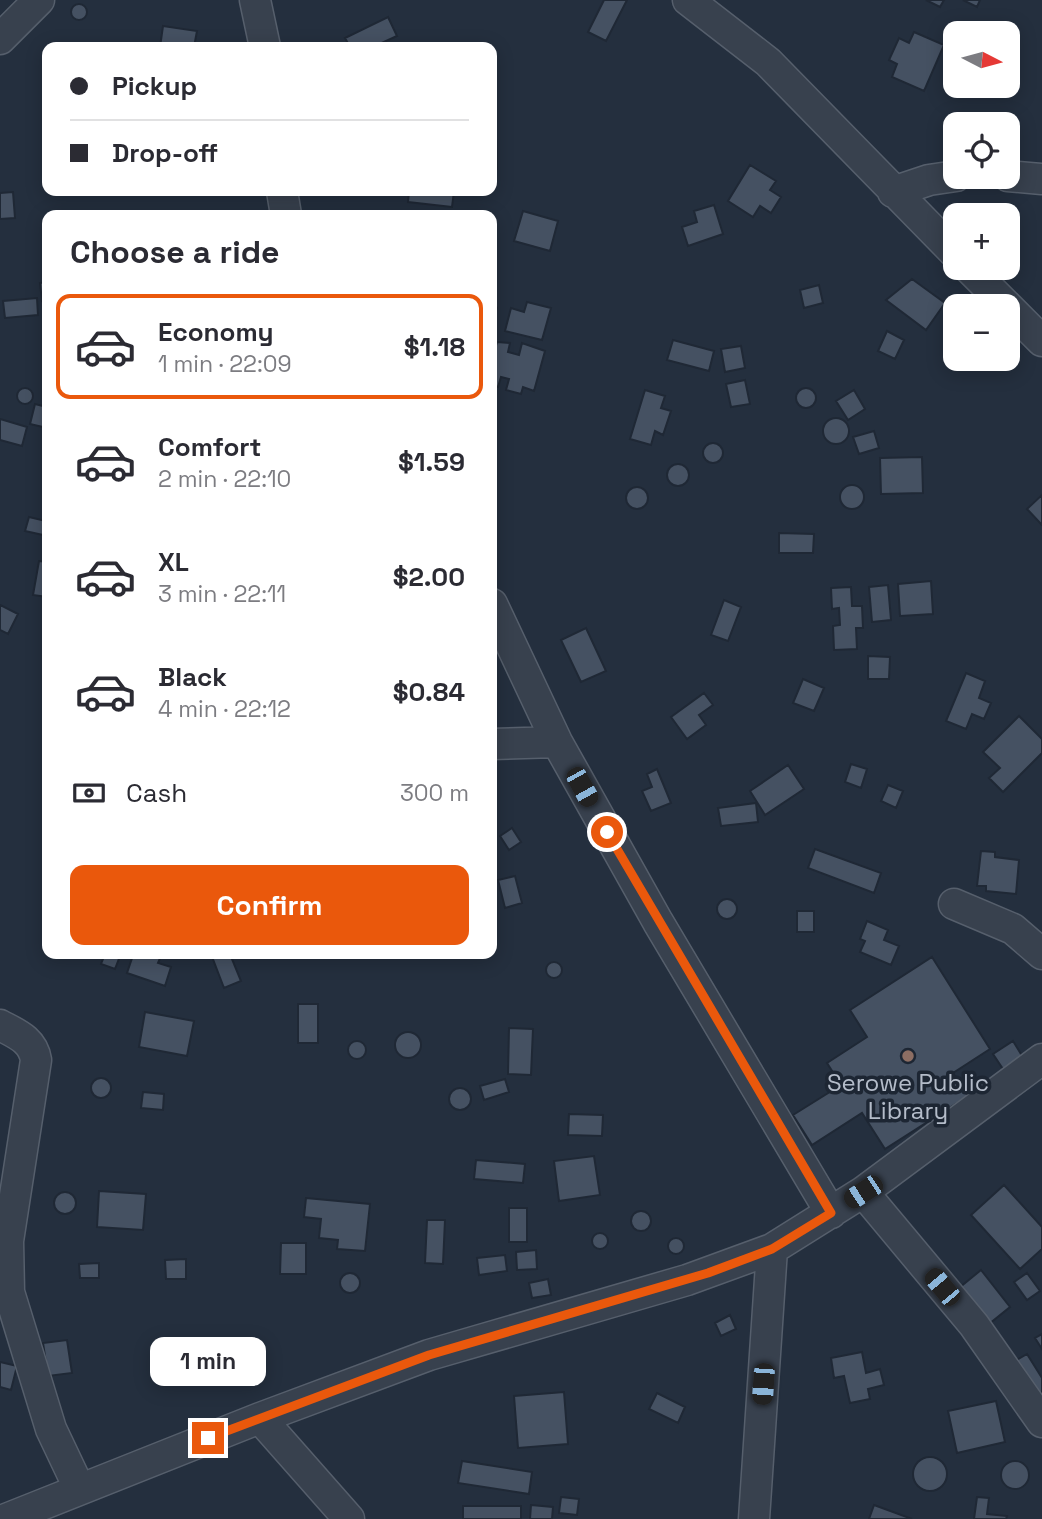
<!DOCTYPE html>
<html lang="en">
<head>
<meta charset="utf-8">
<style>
  body { margin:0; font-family:"Space Grotesk",sans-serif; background:#f7f7f7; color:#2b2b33; height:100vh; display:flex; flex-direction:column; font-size:26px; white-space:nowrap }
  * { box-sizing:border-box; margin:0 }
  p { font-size:23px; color:#7c7c81 }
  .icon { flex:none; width:38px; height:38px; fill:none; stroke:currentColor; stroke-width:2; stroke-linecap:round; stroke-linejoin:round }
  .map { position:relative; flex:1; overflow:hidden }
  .drawer { position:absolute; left:42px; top:210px; width:455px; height:749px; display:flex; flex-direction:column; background:#fff; border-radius:14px; box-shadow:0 4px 18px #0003 }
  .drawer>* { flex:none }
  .top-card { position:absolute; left:42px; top:42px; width:455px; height:154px; border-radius:14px; box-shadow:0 4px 18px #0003; display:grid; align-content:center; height:154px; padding:0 28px; background:#fff }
  .needle { width:46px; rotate:96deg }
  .fabs { position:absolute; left:943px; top:21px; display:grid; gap:14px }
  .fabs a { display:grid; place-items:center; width:77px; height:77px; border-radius:14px; background:#fff; box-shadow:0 4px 18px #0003; font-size:35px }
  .end { position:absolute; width:32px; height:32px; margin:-16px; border:9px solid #ea580c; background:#fff; box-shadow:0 0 0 4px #fff }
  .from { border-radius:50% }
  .bubble { position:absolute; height:49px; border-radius:14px; background:#fff; box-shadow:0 4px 18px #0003; font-size:23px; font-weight:800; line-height:49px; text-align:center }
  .car { position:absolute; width:21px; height:42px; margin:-21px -10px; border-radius:9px; box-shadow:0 0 5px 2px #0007; background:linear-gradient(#222 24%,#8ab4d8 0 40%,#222 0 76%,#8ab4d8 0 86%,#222 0) }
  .top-card b { display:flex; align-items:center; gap:24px; height:66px; font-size:26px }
  .top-card b+b { border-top:2px solid #e1e1e2 }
  .top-card i { width:18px; height:18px; background:#2b2b33 }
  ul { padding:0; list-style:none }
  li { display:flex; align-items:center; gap:21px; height:105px; margin:0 14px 10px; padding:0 14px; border:4px solid transparent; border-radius:14px }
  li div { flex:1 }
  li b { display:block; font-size:26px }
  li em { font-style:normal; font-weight:800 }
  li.active { border-color:#ea580c }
  li>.icon { width:63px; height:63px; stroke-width:1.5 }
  h2 { padding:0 28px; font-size:32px; line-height:84px }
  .pay { display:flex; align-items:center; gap:18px; height:77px; padding:0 28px; font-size:26px }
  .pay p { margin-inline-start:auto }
  .cta { display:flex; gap:14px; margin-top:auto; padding:14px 28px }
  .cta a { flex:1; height:80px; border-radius:14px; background:#ea580c; color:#fff; font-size:28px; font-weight:800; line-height:80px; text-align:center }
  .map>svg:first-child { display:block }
</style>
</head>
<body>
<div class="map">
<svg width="1042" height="1519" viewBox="0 0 1042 1519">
  <rect width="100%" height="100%" fill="#242f3e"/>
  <!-- building -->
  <path fill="#455162" stroke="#1f2835" stroke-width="2" d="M604 0H627L606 41 588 32Z
    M926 0H944L940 7Z
    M963 0H980L977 7Z
    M71 12a8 8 0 1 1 16 0a8 8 0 1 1-16 0Z
    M388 17 397 36 373 47H350L345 38Z
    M163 26 197 31 194 47H160Z
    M914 32 944 45 924 91 892 77 897 64 889 60 899 38 909 43Z
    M1008 35 1015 38 1008 53Z
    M492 108H495L497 169 492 170Z
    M750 165 776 181 770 190 781 197 771 213 760 206 753 217 728 201Z
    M409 191H454L452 207 408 202Z
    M13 192 15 218 0 219V193Z
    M714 205 723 234 688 246 682 227 697 222 694 211Z
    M523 211 558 221 550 251 514 241Z
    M912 279 945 303 926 330 886 300Z
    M47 282V300L42 301 40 283Z
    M819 285 823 303 804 308 800 290Z
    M37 298 38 315 5 318 3 301Z
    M492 299 497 308 492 319Z
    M527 302 551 308 542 340 505 331 511 308 524 312Z
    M887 331 904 340 895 359 878 351Z
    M673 340 714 351 709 371 667 360Z
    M497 342 510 343 508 352 519 355 522 343 545 351 534 391 523 387 521 394 506 390 509 379 501 377 498 387 492 385V360Z
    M741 346 745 368 725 372 721 349Z
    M745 380 750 404 731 407 726 384Z
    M17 396a8 8 0 1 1 16 0a8 8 0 1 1-16 0Z
    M796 398a10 10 0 1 1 20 0a10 10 0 1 1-20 0Z
    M645 390 665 396 661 408 671 411 663 435 655 431 651 445 630 439Z
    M854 390 865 409 848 420 836 401Z
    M35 404 47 407V428L30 424Z
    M823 431a13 13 0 1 1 26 0a13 13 0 1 1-26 0Z
    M0 419 27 427 22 446 0 440Z
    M874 431 879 448 859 454 853 437Z
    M703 453a10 10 0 1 1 20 0a10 10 0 1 1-20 0Z
    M922 457 923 493 881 494 880 458Z
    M667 475a11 11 0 1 1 22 0a11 11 0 1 1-22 0Z
    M840 497a12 12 0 1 1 24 0a12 12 0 1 1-24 0Z
    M626 498a11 11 0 1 1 22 0a11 11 0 1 1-22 0Z
    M1042 495V525L1027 509Z
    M29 517 46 521 43 535 25 531Z
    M779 533 814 534 813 553H779Z
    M39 561 47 562V597L33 595Z
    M931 581 933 614 900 616 898 584Z
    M888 585 891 620 872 622 869 587Z
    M851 587 852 606H862L863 628H856L857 649 834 650 833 626 840 625 839 608 832 609 831 588Z
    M724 600 741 607 728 641 711 635Z
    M0 605 18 614 8 634 0 630Z
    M586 628 606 671 581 682 561 640Z
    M868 656 890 657 889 679H868Z
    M966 673 985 681 979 698 991 703 984 719 972 714 966 729 946 721Z
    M803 679 824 688 814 711 793 703Z
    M704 693 713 705 699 715 706 725 687 739 671 717Z
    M1019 716 1042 739V753L1003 792 989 778 1000 768 983 752Z
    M851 764 867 769 861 788 845 782Z
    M788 765 804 789 765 815 750 791Z
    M657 769 671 803 651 811 642 791 652 787 647 774Z
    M888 785 903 791 896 808 881 801Z
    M756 803 758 822 721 826 718 808Z
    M512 828 521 842 509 850 500 836Z
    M815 849 881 873 874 893 808 868Z
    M981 851 995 852V857L1019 860 1016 894 986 891V886H977Z
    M515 876 522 903 505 908 498 880Z
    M717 909a10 10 0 1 1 20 0a10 10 0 1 1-20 0Z
    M797 911H814V932H797Z
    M867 921 888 930 884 940 899 946 891 965 860 952 865 941 860 939Z
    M105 954 120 956 115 969 101 964Z
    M121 954H162L158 963 171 967 165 986 127 973 132 958Z
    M211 954H230L241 981 224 988Z
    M412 954H459V958Z
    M932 957 990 1049 953 1073 968 1096 885 1149 862 1113 812 1145 793 1115 841 1085 827 1063 867 1037 850 1010Z
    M546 970a8 8 0 1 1 16 0a8 8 0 1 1-16 0Z
    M298 1004H318V1043H298Z
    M145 1012 194 1021 187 1056 139 1047Z
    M509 1028 533 1029 531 1075 508 1074Z
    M395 1045a13 13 0 1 1 26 0a13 13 0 1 1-26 0Z
    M348 1050a9 9 0 1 1 18 0a9 9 0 1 1-18 0Z
    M1013 1041 1024 1059 1005 1072 993 1054Z
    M91 1088a10 10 0 1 1 20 0a10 10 0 1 1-20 0Z
    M505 1079 509 1092 484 1100 480 1086Z
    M449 1099a11 11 0 1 1 22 0a11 11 0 1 1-22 0Z
    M143 1092 164 1094 163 1110 141 1108Z
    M569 1114 603 1115 602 1136 568 1135Z
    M594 1156 600 1195 559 1201 554 1161Z
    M476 1160 525 1164 523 1183 474 1179Z
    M1004 1185 1042 1227V1249L1020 1269 971 1215Z
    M99 1191 146 1194 143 1230 97 1227Z
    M54 1203a11 11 0 1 1 22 0a11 11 0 1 1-22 0Z
    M306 1198 370 1204 365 1251 337 1249 338 1240 319 1238 321 1219 304 1217Z
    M509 1208H527V1242H509Z
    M631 1221a10 10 0 1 1 20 0a10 10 0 1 1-20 0Z
    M427 1220H445L443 1264 425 1263Z
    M592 1241a8 8 0 1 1 16 0a8 8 0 1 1-16 0Z
    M668 1246a8 8 0 1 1 16 0a8 8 0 1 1-16 0Z
    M281 1243H306V1274H280Z
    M536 1250 537 1269 517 1270 516 1252Z
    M505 1255 507 1271 479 1275 477 1258Z
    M186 1259V1279H166L165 1260Z
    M99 1263V1278H80L79 1264Z
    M981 1270 1010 1307 989 1324 959 1288Z
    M1027 1273 1040 1291 1027 1300 1014 1282Z
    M340 1283a10 10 0 1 1 20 0a10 10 0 1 1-20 0Z
    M548 1279 551 1295 532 1298 529 1283Z
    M730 1315 736 1329 721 1336 715 1323Z
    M1042 1334V1349L1035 1338Z
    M67 1340 72 1373 48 1376 43 1343Z
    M862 1352 866 1373 880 1369 884 1385 868 1389 870 1399 850 1403 844 1376 834 1378 831 1358Z
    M1027 1354 1042 1378V1409L1013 1362Z
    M0 1362 17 1366 11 1390 0 1387Z
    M187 1375a10 10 0 1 1 20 0a10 10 0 1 1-20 0Z
    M564 1392 568 1444 518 1448 514 1396Z
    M657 1393 685 1407 678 1423 649 1409Z
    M996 1401 1005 1442 957 1453 948 1411Z
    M913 1474a17 17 0 1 1 34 0a17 17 0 1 1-34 0Z
    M1001 1475a14 14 0 1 1 28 0a14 14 0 1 1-28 0Z
    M462 1461 532 1472 529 1494 458 1483Z
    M561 1497 579 1499 577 1515 559 1513Z
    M977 1497 989 1498 987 1514 1007 1516 1006 1519H974Z
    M531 1505 553 1507 552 1519H530Z
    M874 1505 912 1519H869Z
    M463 1506H521V1519H463Z"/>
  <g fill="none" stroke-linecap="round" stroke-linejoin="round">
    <defs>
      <path id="street" d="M255 0 265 47
        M688 0 768 62 956 254
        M0 39 39 0
        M1008 176 1042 179
        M282 191 286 215
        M893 192 929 180 956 176
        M969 268 1007 306
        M1008 307 1042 341
        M492 604 557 742 658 922 831 1213
        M492 744 557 742
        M954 904 1013 929 1042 954
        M0 1025C17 1034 33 1040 36 1060L8 1241 9 1292 51 1429 79 1488
        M863 1192 974 1325 1042 1422
        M260 1418 349 1519
        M6 1519 260 1418 429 1355 687 1280 772 1249 863 1192 1042 1059
        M754 1519 772 1249"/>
    </defs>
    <!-- street casing -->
    <use href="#street" stroke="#565f6c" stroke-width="33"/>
    <!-- street -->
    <use href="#street" stroke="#38414e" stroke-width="30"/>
  </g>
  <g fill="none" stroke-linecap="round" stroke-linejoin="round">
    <!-- route -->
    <path stroke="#ea580c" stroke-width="9" d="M208 1438 429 1355 708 1273 772 1249 831 1213 607 832"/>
  </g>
  <!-- markers -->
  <circle fill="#8d6e63" stroke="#1d2633" stroke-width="2.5" cx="908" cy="1056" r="7"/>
  <g text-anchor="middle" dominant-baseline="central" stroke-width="7" stroke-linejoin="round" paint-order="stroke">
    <!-- poi labels -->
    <g font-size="24" fill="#b4bcc9" stroke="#1d2633">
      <text x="908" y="1082">Serowe Public<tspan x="908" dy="28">Library</tspan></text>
    </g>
  </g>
</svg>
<div class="fabs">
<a><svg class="needle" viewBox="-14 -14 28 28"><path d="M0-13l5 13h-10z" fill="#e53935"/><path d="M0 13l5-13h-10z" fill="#7c7c81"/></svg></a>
<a><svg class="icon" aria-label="locate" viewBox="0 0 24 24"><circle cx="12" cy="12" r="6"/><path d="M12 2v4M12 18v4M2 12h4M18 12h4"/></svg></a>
<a>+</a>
<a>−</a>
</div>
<i class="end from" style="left:607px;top:832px"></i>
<i class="end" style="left:208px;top:1438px"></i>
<div class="bubble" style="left:150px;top:1337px;width:116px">1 min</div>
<i class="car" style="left:582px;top:787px;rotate:151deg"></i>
<i class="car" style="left:863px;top:1192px;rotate:237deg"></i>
<i class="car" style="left:942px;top:1287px;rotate:320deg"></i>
<i class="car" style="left:763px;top:1384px;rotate:184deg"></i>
<div class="top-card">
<b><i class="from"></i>Pickup</b>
<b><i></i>Drop-off</b>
</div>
<section class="drawer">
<h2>Choose a ride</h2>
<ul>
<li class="active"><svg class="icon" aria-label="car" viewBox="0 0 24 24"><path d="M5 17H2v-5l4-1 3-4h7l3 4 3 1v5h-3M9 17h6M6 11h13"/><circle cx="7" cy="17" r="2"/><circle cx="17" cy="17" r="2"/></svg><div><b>Economy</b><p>1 min · 22:09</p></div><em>$1.18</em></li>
<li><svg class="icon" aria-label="car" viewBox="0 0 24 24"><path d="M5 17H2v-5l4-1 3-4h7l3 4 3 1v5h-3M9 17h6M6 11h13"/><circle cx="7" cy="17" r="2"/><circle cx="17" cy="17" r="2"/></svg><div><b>Comfort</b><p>2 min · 22:10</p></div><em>$1.59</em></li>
<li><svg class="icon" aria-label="car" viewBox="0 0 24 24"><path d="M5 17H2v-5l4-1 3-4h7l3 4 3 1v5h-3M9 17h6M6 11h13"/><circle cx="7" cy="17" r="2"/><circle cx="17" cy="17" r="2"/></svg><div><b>XL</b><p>3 min · 22:11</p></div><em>$2.00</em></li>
<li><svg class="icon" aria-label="car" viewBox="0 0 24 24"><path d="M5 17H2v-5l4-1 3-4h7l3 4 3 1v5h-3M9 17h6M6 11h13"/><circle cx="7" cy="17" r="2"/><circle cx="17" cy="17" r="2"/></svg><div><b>Black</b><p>4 min · 22:12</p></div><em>$0.84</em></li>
</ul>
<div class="pay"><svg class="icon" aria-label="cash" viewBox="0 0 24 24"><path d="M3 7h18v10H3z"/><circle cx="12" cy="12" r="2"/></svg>Cash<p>300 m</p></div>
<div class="cta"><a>Confirm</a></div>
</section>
</div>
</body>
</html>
